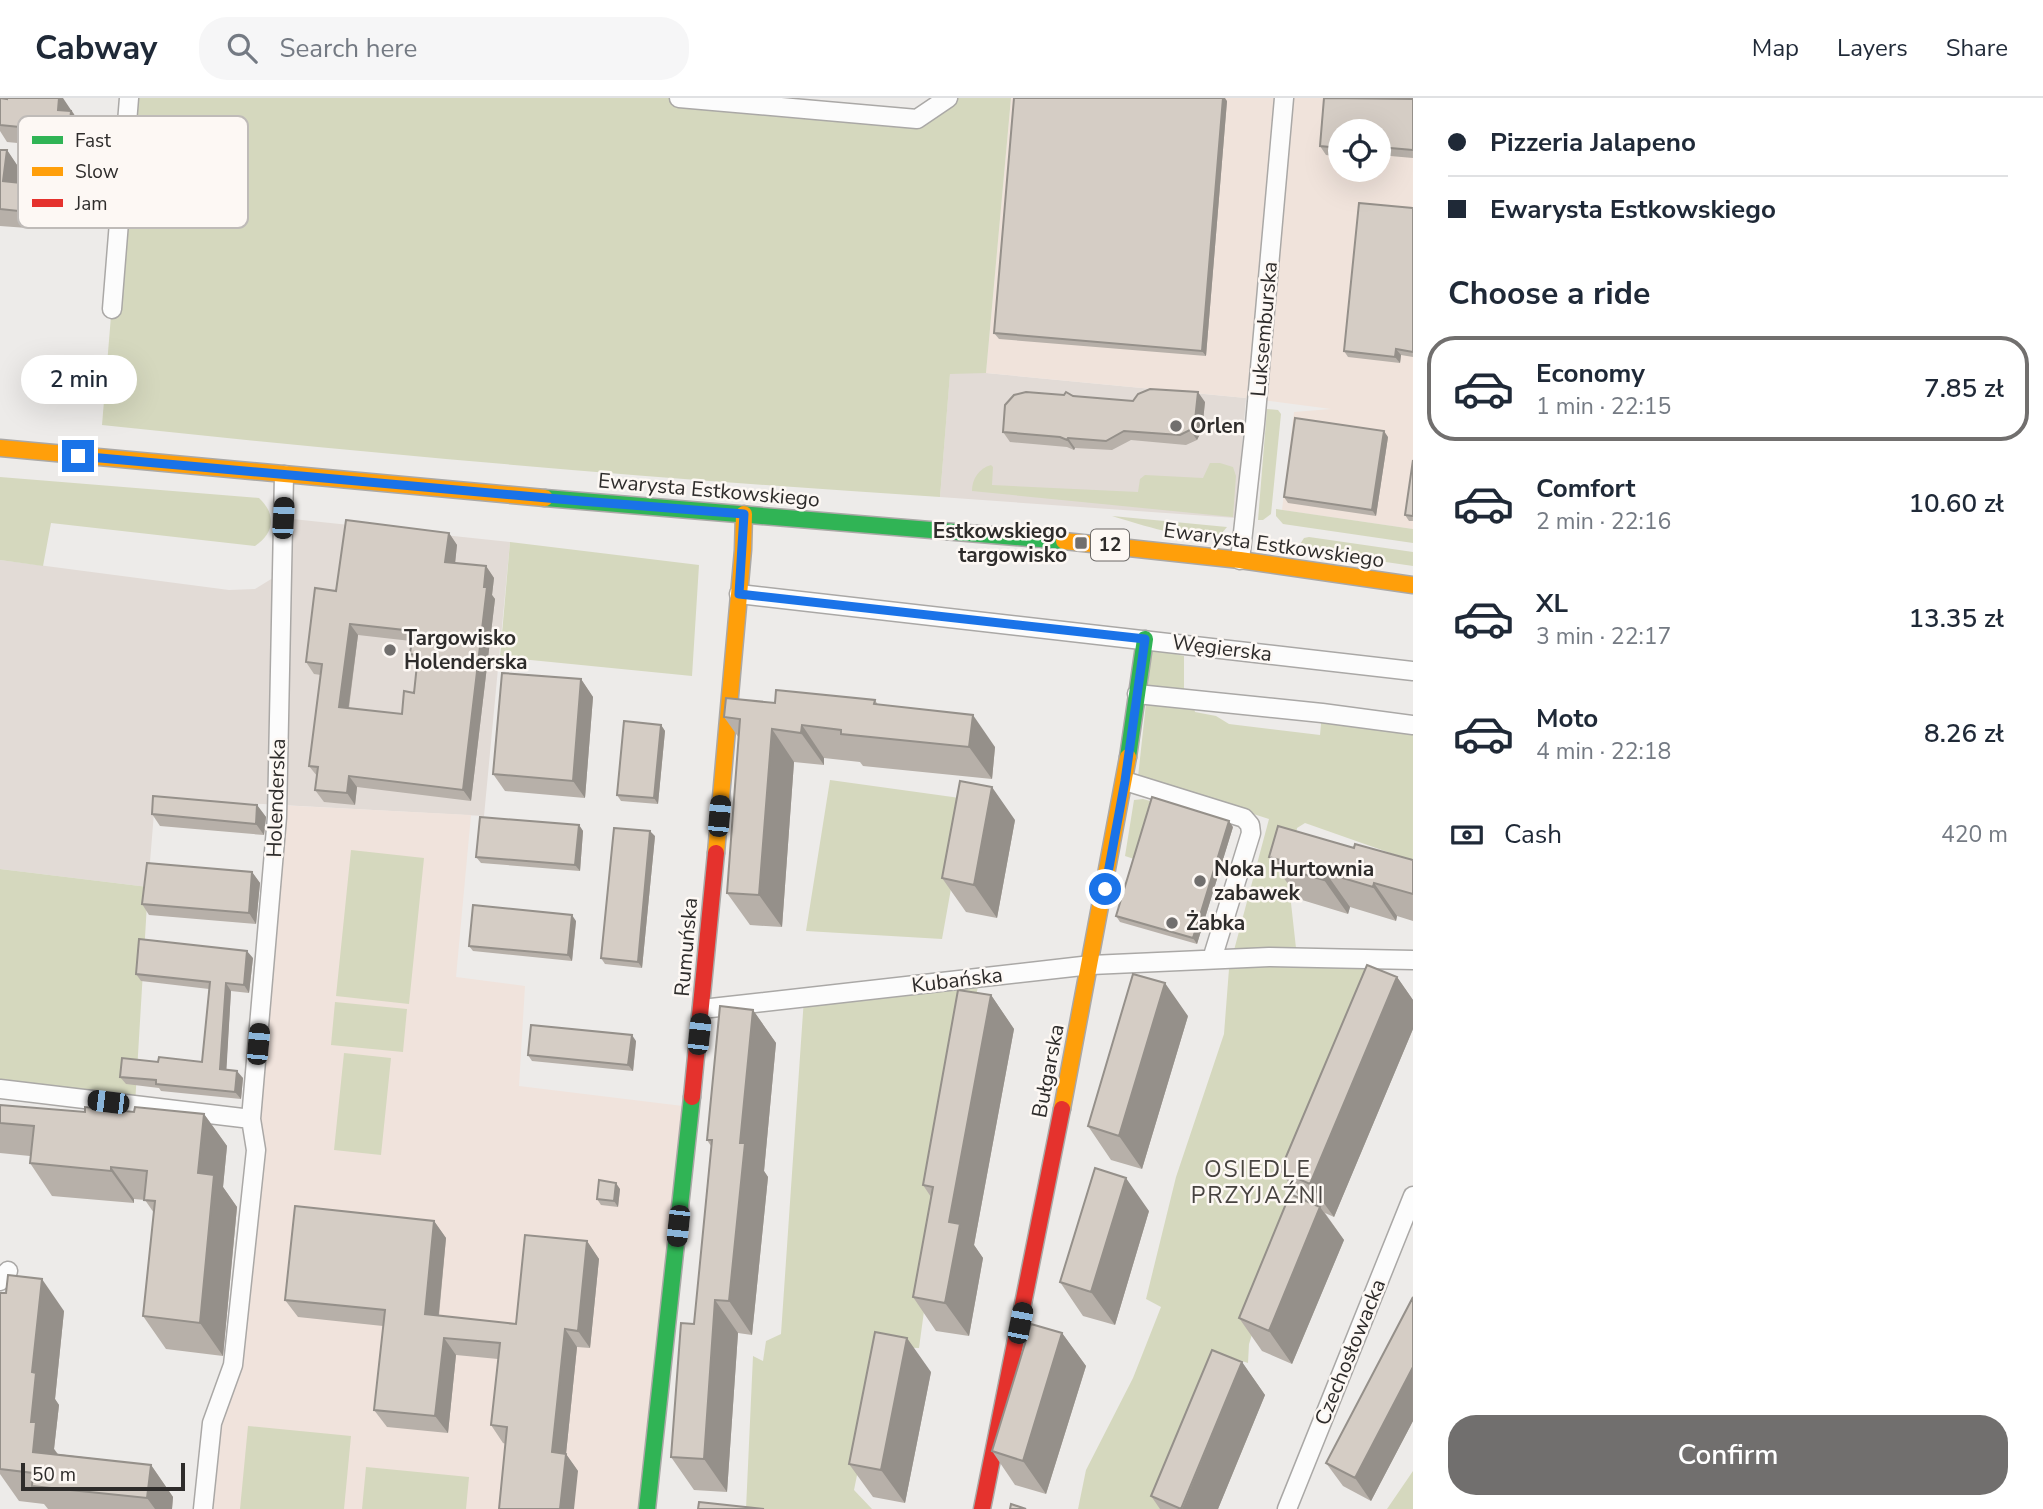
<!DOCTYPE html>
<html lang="en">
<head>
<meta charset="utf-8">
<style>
  body { margin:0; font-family:"Nunito Sans",sans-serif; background:#f6f6f7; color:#1f2937; height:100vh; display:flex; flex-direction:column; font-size:26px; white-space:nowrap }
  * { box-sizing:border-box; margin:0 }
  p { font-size:23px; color:#747a83 }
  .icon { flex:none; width:38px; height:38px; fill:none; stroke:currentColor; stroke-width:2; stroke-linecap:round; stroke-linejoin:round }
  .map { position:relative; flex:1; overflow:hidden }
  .panel { display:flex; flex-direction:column; background:#fff; width:630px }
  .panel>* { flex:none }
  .top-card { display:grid; align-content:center; height:154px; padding:0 35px; background:#fff }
  .fabs { position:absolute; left:1328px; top:21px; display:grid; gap:14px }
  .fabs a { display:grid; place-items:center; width:63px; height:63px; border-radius:50%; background:#fff; box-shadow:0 7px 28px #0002; font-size:35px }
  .scale { position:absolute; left:21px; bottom:18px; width:164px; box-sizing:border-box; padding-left:7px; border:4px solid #2e2c2b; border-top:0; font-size:19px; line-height:24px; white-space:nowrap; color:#2e2c2b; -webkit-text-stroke:5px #fdf8f4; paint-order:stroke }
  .end { position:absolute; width:32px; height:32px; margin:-16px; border:9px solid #1a73e8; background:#fff; box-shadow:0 0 0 4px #fff }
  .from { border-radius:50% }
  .bubble { position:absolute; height:49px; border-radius:24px; background:#fff; box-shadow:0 7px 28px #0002; font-size:23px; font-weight:600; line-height:49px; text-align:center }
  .car { position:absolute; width:21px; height:42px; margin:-21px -10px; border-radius:9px; box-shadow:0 0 5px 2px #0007; background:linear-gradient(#222 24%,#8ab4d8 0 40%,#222 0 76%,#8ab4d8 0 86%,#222 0) }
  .top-card b { display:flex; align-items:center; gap:24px; height:66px; font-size:26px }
  .top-card b+b { border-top:2px solid #e0e1e3 }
  .top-card i { width:18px; height:18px; background:#1f2937 }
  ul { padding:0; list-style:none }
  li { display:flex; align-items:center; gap:21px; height:105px; margin:0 14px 10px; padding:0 21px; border:4px solid transparent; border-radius:28px }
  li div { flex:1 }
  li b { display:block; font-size:26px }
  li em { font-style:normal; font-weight:600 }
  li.selected { border-color:#716f6e }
  li>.icon { width:63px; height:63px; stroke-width:1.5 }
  h2 { padding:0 35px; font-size:32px; line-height:84px }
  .pay { display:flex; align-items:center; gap:18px; height:77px; padding:0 35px; font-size:26px }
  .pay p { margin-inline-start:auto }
  .cta { display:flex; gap:14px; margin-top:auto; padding:14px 35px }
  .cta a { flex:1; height:80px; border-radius:28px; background:#716f6e; color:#fff; font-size:28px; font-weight:600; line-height:80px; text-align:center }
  header { display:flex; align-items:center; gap:42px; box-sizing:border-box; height:98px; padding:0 35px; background:#fff; border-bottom:2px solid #e0e1e3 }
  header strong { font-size:33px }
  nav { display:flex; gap:38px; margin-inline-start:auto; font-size:24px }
  .search { width:490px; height:63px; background:#f6f6f7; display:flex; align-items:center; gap:18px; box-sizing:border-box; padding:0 24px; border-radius:28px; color:#747a83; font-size:26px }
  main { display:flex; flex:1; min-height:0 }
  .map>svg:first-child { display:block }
</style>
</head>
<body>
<header>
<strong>Cabway</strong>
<div class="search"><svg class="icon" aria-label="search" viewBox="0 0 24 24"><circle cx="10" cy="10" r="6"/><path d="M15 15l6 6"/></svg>Search here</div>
<nav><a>Map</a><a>Layers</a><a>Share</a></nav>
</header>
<main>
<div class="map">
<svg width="1413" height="1411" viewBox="0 0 1413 1411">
  <rect width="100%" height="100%" fill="#edebe9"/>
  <!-- built -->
  <path fill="#e2dbd6" d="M950 275H986L1246 300 1236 420 940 399Z
    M283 420 510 444 484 718 263 706 155 702 148 789 0 771V462L229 492 255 491 281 475Z"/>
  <!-- industrial -->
  <path fill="#f0e3db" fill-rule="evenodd" d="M1011 0H1413V431L1282 412 1294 314 1331 311 1246 300 986 275ZM1340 33H1379V72H1340Z"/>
  <!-- education -->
  <path fill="#f0e3dc" d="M277 707 471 717 456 879 525 888 519 988 691 1009 647 1411H203L212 1325 233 1267Z"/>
  <!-- green -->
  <path fill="#d5d8be" d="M129 0H679L917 21 948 0H1011L986 275 950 276 940 399C660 381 381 357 102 327Z
    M1267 311 1278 312 1281 316 1271 416 1263 422H1258Z
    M1210 365H1220L1233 369 1236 378 1233 419 972 393C972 381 979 370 991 367L993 369 992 387 1138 394 1140 381 1145 377 1203 380Z
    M0 379 259 400C277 417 274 435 255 448L51 425 43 468 0 462Z
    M1276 411 1413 431V445L1283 426 1276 418Z
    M1112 418 1227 429C1223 434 1220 438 1213 438 1186 442 1139 426 1112 418Z
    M1309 439 1413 454V468L1297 451 1304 440Z
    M510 444 699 467 692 578 500 559Z
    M1152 550 1184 558V602L1192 603 1195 614 1216 618 1229 626 1320 637 1322 615 1413 627V763L1305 725 1297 730 1289 787 1297 859 1384 861 1285 1094 1291 1112 1249 1246 1248 1265 1221 1256 1162 1411H1078L1086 1372 1133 1280 1161 1209 1146 1201 1176 1079 1224 936 1229 871 1269 721 1138 679Z
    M830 682 967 701 942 841 806 833Z
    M1143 701 1150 703 1134 761 1125 758 1134 702Z
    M351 752 424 760 409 906 336 898Z
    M0 771 148 789 135 1007 0 992Z
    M980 879 923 1152 933 1147 919 1250 883 1249 854 1392 872 1411H746L753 1258 763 1263 766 1243 781 1236 804 900Z
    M335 904 407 911 403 954 331 947Z
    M344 955 391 960 381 1057 334 1052Z
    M248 1328 351 1338 344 1411H240Z
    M366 1369 469 1379 466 1411H362Z
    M1413 1373V1411H1387Z"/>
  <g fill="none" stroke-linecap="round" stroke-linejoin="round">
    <defs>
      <path id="street" d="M679 0 917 21 948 0
        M112 211 129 0
        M1240 462 1255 326 1284 0
        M739 496 1413 573
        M1137 596 1322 615 1413 627
        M1125 683 1244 720 1250 727 1251 735 1212 861
        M702 911 1091 867 1269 859 1413 862
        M0 991 251 1021 256 1052 233 1267 212 1325 203 1411
        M251 1021 277 719 284 377
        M0 1183 8 1173
        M1287 1411 1413 1098"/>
      <path id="fast" d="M545 400 1064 443
        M1128 659 1145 541
        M647 1411 692 999"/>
      <path id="slow" d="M0 350 545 400
        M1064 443 1240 462 1413 487
        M716 755 743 452 744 416
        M1062 1011 1128 659"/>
      <path id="jam" d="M692 999 716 755
        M982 1411 1062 1011"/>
    </defs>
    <!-- street casing -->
    <use href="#street" stroke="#aaa8a6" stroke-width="21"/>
    <!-- fast casing -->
    <use href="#fast" stroke="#aaa8a6" stroke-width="19"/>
    <!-- slow casing -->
    <use href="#slow" stroke="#aaa8a6" stroke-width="19"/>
    <!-- jam casing -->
    <use href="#jam" stroke="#aaa8a6" stroke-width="19"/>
    <!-- street -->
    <use href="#street" stroke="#fcfcfc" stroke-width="18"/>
    <!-- fast -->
    <use href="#fast" stroke="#30b455" stroke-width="16"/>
    <!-- slow -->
    <use href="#slow" stroke="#ff9f0a" stroke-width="16"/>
    <!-- jam -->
    <use href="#jam" stroke="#e5322d" stroke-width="16"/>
  </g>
  <!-- wall -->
  <path fill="#b7b0a9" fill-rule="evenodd" d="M0 0 72 13 83 30 81 51 7 44 0 33Z
    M1324 0 1413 1V60L1379 57V33H1340V59L1326 57 1320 48Z
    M1227 3 1206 258 999 241 994 235Z
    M0 52H7L19 70 17 84 31 86 43 103 41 131 0 128Z
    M1413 110V259L1401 257 1400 265 1348 259 1344 253Z
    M1073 298 1133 303 1205 304 1202 332 1197 342 1186 347 1131 342 1112 352 1075 350 1074 352 1067 349 1010 344 1003 334Z
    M1388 339 1376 418 1288 405 1284 399Z
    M1413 362V423H1409L1405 417Z
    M449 435 457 447 455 465 486 468 494 480 492 497 495 501 471 703 357 689 355 707 324 704 315 692 317 678 309 668 321 577 314 576 306 564 336 493ZM358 537 411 543 410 556 417 567 414 595 402 616 349 610Z
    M581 581 593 599 585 700 505 693 493 676Z
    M875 602 878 607 995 649 992 681 863 668 860 664 824 660V667L794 664 782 829 750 827 727 795 739 640 724 619 775 605Z
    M661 627 665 633 658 706 621 703 617 697Z
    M257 707 266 719 264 737 160 728 152 716Z
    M1015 722 997 820 966 814 942 780Z
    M579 727 583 733 580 773 481 765 476 759Z
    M1233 729 1197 846 1120 824 1116 818Z
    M655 738 642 870 605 866 601 860Z
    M1354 750 1413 762V823L1397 818 1396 823 1350 809 1348 816 1302 802 1296 794 1293 793 1269 759Z
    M252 774 260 785 256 826 149 817 142 806Z
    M576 823 572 863 473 853 469 848Z
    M253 860 249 895 231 893 226 972 243 980 241 1001 161 993 159 990 126 986 120 979 158 964H202L209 891 141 883 136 876Z
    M1397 879 1413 902V931L1334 1119 1325 1115 1344 1142 1292 1266 1262 1253 1239 1220 1300 1100 1280 1073Z
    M991 897 1014 931 974 1147 983 1160 969 1238 936 1233 913 1199 931 1099 923 1087Z
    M753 912 776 945 764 1073 768 1079 752 1237 738 1235 727 1394 694 1392 671 1359 694 1226 711 1048 707 1042Z
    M1188 918 1142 1071 1111 1062 1088 1028Z
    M636 943 633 973 532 963 528 957Z
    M0 1007 85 1014H134L204 1016 227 1048 223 1089 237 1109 223 1258 166 1251 143 1218 154 1115 145 1102 134 1101V1105L52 1098 30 1065V1058L0 1055Z
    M620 1091 618 1109 601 1107 597 1101Z
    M1149 1113 1115 1227 1083 1218 1060 1184Z
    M434 1123 446 1140 439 1218 516 1226 587 1143 599 1161 590 1250 577 1249 566 1356 578 1373 503 1345 491 1327 498 1261 456 1257 448 1335 387 1329 374 1312 383 1228 298 1219 285 1202Z
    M0 1195H6L64 1213 55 1301 59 1307 54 1351 58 1356 151 1367 173 1399 172 1411H48L44 1406 19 1403 0 1376Z
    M1413 1199V1323L1371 1403 1343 1388 1326 1365Z
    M1062 1235 1086 1268 1046 1396 1015 1387 992 1353Z
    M1242 1264 1265 1297 1218 1411H1160L1151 1398Z
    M931 1274 905 1405 873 1399 849 1366Z"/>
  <!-- shaded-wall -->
  <path fill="#95908a" d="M59 0H63L83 30 81 51 69 34 58 12Z
    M1223 0H1225L1227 3 1206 258 1202 253Z
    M7 52 19 70 16 101 3 83Z
    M31 86 43 103 41 131 28 114Z
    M1396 251 1401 257 1400 265 1395 259Z
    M1198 294 1205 304 1202 332 1197 342 1190 332Z
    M1384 333 1388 339 1376 418 1372 412Z
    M1068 340 1075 350 1074 352 1067 342Z
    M449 435 457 447 454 475 445 464Z
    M486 468 494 480 492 497 495 501 471 703 463 692Z
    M350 526 358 537 347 621 339 609Z
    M581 581 593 599 585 700 573 683Z
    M973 617 995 649 992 681 969 649Z
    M661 627 665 633 658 706 654 700Z
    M802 627 824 660V667L801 635Z
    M772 631 794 664 782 829 759 797Z
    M349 678 357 689 355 707 347 695Z
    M992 689 1015 722 997 820 974 787Z
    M257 707 266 719 264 737 256 726Z
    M1229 723 1233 729 1197 846 1193 840Z
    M579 727 583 733 580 773 575 767Z
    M650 733 655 738 642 870 638 864Z
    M252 774 260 785 256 826 249 815Z
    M1326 775 1350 809 1348 816 1324 782Z
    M1374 785 1397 818 1396 823 1373 789Z
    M572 817 576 823 572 863 568 857Z
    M247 853 253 860 249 895 244 887Z
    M1397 879 1413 902V931L1334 1119 1310 1086Z
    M226 885 231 893 226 979 220 971Z
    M1165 885 1188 918 1142 1071 1119 1038Z
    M991 897 1014 931 974 1147 983 1160 969 1238 945 1205 949 1124Z
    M753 912 776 945 764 1073 768 1079 752 1237 729 1203 740 1045Z
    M632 937 636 943 633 973 628 967Z
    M237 973 243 980 241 1001 235 994Z
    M204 1016 227 1048 223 1089 237 1109 223 1258 200 1225 198 1075Z
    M111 1069 134 1101V1105L111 1073Z
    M1126 1080 1149 1113 1115 1227 1091 1194Z
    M616 1085 620 1091 618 1109 614 1103Z
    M1320 1109 1344 1142 1292 1266 1269 1233Z
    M434 1123 446 1140 437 1234 425 1216Z
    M587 1143 599 1161 590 1250 578 1233Z
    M42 1181 64 1213 55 1301 59 1307 54 1351 58 1357 33 1354 31 1324 32 1274Z
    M715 1202 738 1235 727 1394 704 1361Z
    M565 1231 577 1249 566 1356 578 1373 574 1411H560L552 1354Z
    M1062 1235 1086 1268 1046 1396 1023 1363Z
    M444 1240 456 1257 448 1335 435 1318Z
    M907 1240 931 1274 905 1405 881 1372Z
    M1242 1264 1265 1297 1218 1411H1182Z
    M1413 1269V1323L1371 1403 1355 1380Z
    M151 1367 173 1399 172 1411H155L147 1400Z"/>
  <!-- building -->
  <path fill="#d5cdc5" stroke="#95908a" stroke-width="2" fill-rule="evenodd" d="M0 0 7 1V0H59L58 12 71 13 69 34 0 27Z
    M1014 0H1223L1202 253 994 235Z
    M1324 0 1413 1V52L1379 49V33H1340V50L1320 48Z
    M0 52H7L3 83 31 86 28 114 0 111Z
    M1359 105 1413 110V254L1396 251 1395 259 1344 253Z
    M1150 291 1198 294 1195 322 1190 332 1180 337 1124 333 1106 343 1068 340 1067 342 1060 339 1003 334 1005 307 1014 297 1026 294 1064 297 1066 294 1073 298 1133 303 1138 296Z
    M1295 320 1384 333 1372 412 1284 399Z
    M1413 362V418L1405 417Z
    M346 422 449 435 445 464 486 468 484 489H487L463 692 349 678 347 695 315 692 318 669 309 668 322 566 306 564 315 490 336 493ZM350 526 413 533 410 556 418 557 414 595 404 593 402 616 339 609Z
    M502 575 581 581 573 683 493 676Z
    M776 592 875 602 874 606 973 617 969 649 841 636V632L802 627 801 635 772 631 759 797 727 795 740 621 724 619 726 600 775 605Z
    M624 623 661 627 654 700 617 697Z
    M960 683 992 689 974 787 942 780Z
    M153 698 257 707 256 726 152 716Z
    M1152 699 1229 723 1193 840 1116 818Z
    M480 719 579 727 575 767 476 759Z
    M1278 728 1354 750 1355 746 1413 762V796L1374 785 1373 789 1326 775 1324 782 1278 769 1280 762 1269 759Z
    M614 730 650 733 638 864 601 860Z
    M147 765 252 774 249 815 142 806Z
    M473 807 572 817 568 857 469 848Z
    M139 841 247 853 244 887 226 885 220 971 237 973 235 994 156 986V982L120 979 122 960 158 964 159 959 202 964 210 884 136 876Z
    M1367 867 1397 879 1310 1086 1280 1073Z
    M1133 876 1165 885 1119 1038 1088 1028Z
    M958 892 991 897 949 1124 960 1126 945 1205 913 1199 933 1089 923 1087Z
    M720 908 753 912 740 1045H745L729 1203 715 1202 704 1361 671 1359 681 1225 694 1226 712 1042H707Z
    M531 927 632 937 628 967 528 957Z
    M0 1007 85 1014V1009L134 1014 135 1009 204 1016 198 1075 214 1077 200 1225 143 1218 155 1103 144 1102 147 1073 111 1069V1073L30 1065 34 1028 0 1025Z
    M1095 1070 1126 1080 1091 1194 1060 1184Z
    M599 1082 616 1085 614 1103 597 1101Z
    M1290 1096 1320 1109 1269 1233 1239 1220Z
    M295 1108 434 1123 425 1216 516 1226 525 1137 587 1143 578 1233 565 1231 552 1354 566 1356 560 1411H499L507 1329 491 1327 500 1245 444 1240 435 1318 374 1312 385 1212 285 1202Z
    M8 1177 42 1181 32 1274 36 1275 31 1324H36L33 1354 151 1367 147 1400 32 1388 33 1375 0 1371V1195H6Z
    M1413 1199V1269L1355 1380 1326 1365Z
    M1031 1226 1062 1235 1023 1363 992 1353Z
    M875 1234 907 1240 881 1372 849 1366Z
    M1212 1252 1242 1264 1181 1411 1151 1398Z
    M699 1404 764 1411H698Z
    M1011 1406 1026 1411H1010Z"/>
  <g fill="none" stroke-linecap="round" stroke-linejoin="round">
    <!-- route -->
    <path stroke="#1a73e8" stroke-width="9" d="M78 358 581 403 744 416 739 496 1145 541 1125 683 1105 791"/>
  </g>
  <!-- markers -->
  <g fill="#716f6e" stroke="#fdf8f4" stroke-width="2.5">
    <circle cx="1176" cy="328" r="7"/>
    <rect x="1074" y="438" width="14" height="14" rx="3.5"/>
    <circle cx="390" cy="552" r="7"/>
    <circle cx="1200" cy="783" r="7"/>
    <circle cx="1172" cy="825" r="7"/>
  </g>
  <g text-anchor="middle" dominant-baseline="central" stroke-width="5" stroke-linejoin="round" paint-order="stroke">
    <!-- shield labels -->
    <rect fill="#fdf8f4" stroke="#6c6967" stroke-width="2" x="1091" y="431.5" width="38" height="31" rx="5"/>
    <g font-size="19" font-weight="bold" fill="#2e2c2b">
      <text x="1110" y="447">12</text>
    </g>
    <!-- street labels -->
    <g font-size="21" fill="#2e2c2b" stroke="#fdf8f4">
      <text transform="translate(1264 231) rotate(-85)">Luksemburska</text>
      <text transform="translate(709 392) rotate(5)">Ewarysta Estkowskiego</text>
      <text transform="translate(1274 447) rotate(8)">Ewarysta Estkowskiego</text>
      <text transform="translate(1222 550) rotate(7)">Węgierska</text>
      <text transform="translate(276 700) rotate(-88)">Holenderska</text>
      <text transform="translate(686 849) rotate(-85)">Rumuńska</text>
      <text transform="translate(957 882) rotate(-7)">Kubańska</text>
      <text transform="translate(1048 973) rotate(-79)">Bułgarska</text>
      <text transform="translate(1350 1254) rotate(-68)">Czechosłowacka</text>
    </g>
    <!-- poi labels -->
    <g font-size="21" font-weight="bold" fill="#2e2c2b" stroke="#fdf8f4" text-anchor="start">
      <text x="1190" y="328">Orlen</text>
      <text x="1067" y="433" text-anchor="end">Estkowskiego<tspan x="1067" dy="24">targowisko</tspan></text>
      <text x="404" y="540">Targowisko<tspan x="404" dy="24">Holenderska</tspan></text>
      <text x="1214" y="771">Noka Hurtownia<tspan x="1214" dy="24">zabawek</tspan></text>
      <text x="1186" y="825">Żabka</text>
    </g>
    <!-- neighbourhood labels -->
    <g font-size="23" letter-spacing="2" fill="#474340" stroke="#fdf8f4">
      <text x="1258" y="1071">OSIEDLE<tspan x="1258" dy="26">PRZYJAŹNI</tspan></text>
    </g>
  </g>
  <!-- legend -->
  <rect x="18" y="18" width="230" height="112" rx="10" fill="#fdf8f4" stroke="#bfbbb8" stroke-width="2"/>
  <rect x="32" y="38" width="31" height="8" fill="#30b455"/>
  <rect x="32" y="69" width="31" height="9" fill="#ff9f0a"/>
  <rect x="32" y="101" width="31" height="8" fill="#e5322d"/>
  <g font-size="19" fill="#2e2c2b">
    <text x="75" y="49">Fast</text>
    <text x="75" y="80">Slow</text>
    <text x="75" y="112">Jam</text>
  </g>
</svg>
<div class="fabs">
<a><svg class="icon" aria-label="locate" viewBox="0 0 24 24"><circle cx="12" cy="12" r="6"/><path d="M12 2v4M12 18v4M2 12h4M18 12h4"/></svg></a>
</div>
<div class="scale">50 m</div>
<i class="end from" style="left:1105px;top:791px"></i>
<i class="end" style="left:78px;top:358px"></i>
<div class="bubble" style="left:21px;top:257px;width:116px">2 min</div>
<i class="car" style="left:283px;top:420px;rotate:3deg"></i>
<i class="car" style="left:719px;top:718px;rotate:5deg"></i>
<i class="car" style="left:699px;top:936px;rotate:6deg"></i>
<i class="car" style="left:258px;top:946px;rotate:5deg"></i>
<i class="car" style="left:108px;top:1004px;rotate:277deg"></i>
<i class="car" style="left:678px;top:1128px;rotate:186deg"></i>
<i class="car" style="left:1020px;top:1225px;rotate:11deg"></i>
</div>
<section class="panel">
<div class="top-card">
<b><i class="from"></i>Pizzeria Jalapeno</b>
<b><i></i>Ewarysta Estkowskiego</b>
</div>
<h2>Choose a ride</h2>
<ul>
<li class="selected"><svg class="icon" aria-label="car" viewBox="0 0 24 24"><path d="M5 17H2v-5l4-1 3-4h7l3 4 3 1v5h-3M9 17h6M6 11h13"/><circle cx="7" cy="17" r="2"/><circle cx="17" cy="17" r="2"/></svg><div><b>Economy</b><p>1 min · 22:15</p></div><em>7.85 zł</em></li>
<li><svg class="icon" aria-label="car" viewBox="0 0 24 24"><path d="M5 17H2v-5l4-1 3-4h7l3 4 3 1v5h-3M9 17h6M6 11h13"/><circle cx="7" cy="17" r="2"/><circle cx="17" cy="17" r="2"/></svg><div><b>Comfort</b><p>2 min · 22:16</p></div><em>10.60 zł</em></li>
<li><svg class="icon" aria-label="car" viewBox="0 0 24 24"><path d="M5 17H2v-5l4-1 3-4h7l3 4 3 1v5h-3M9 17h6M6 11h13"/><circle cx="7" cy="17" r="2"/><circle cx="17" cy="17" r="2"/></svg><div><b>XL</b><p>3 min · 22:17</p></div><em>13.35 zł</em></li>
<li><svg class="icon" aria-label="car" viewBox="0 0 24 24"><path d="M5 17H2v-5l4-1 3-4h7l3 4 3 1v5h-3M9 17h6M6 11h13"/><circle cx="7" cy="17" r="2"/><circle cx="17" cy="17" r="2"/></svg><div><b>Moto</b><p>4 min · 22:18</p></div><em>8.26 zł</em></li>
</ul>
<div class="pay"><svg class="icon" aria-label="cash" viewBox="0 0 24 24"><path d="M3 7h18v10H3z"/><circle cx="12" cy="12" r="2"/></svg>Cash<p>420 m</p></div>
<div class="cta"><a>Confirm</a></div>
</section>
</main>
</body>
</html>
